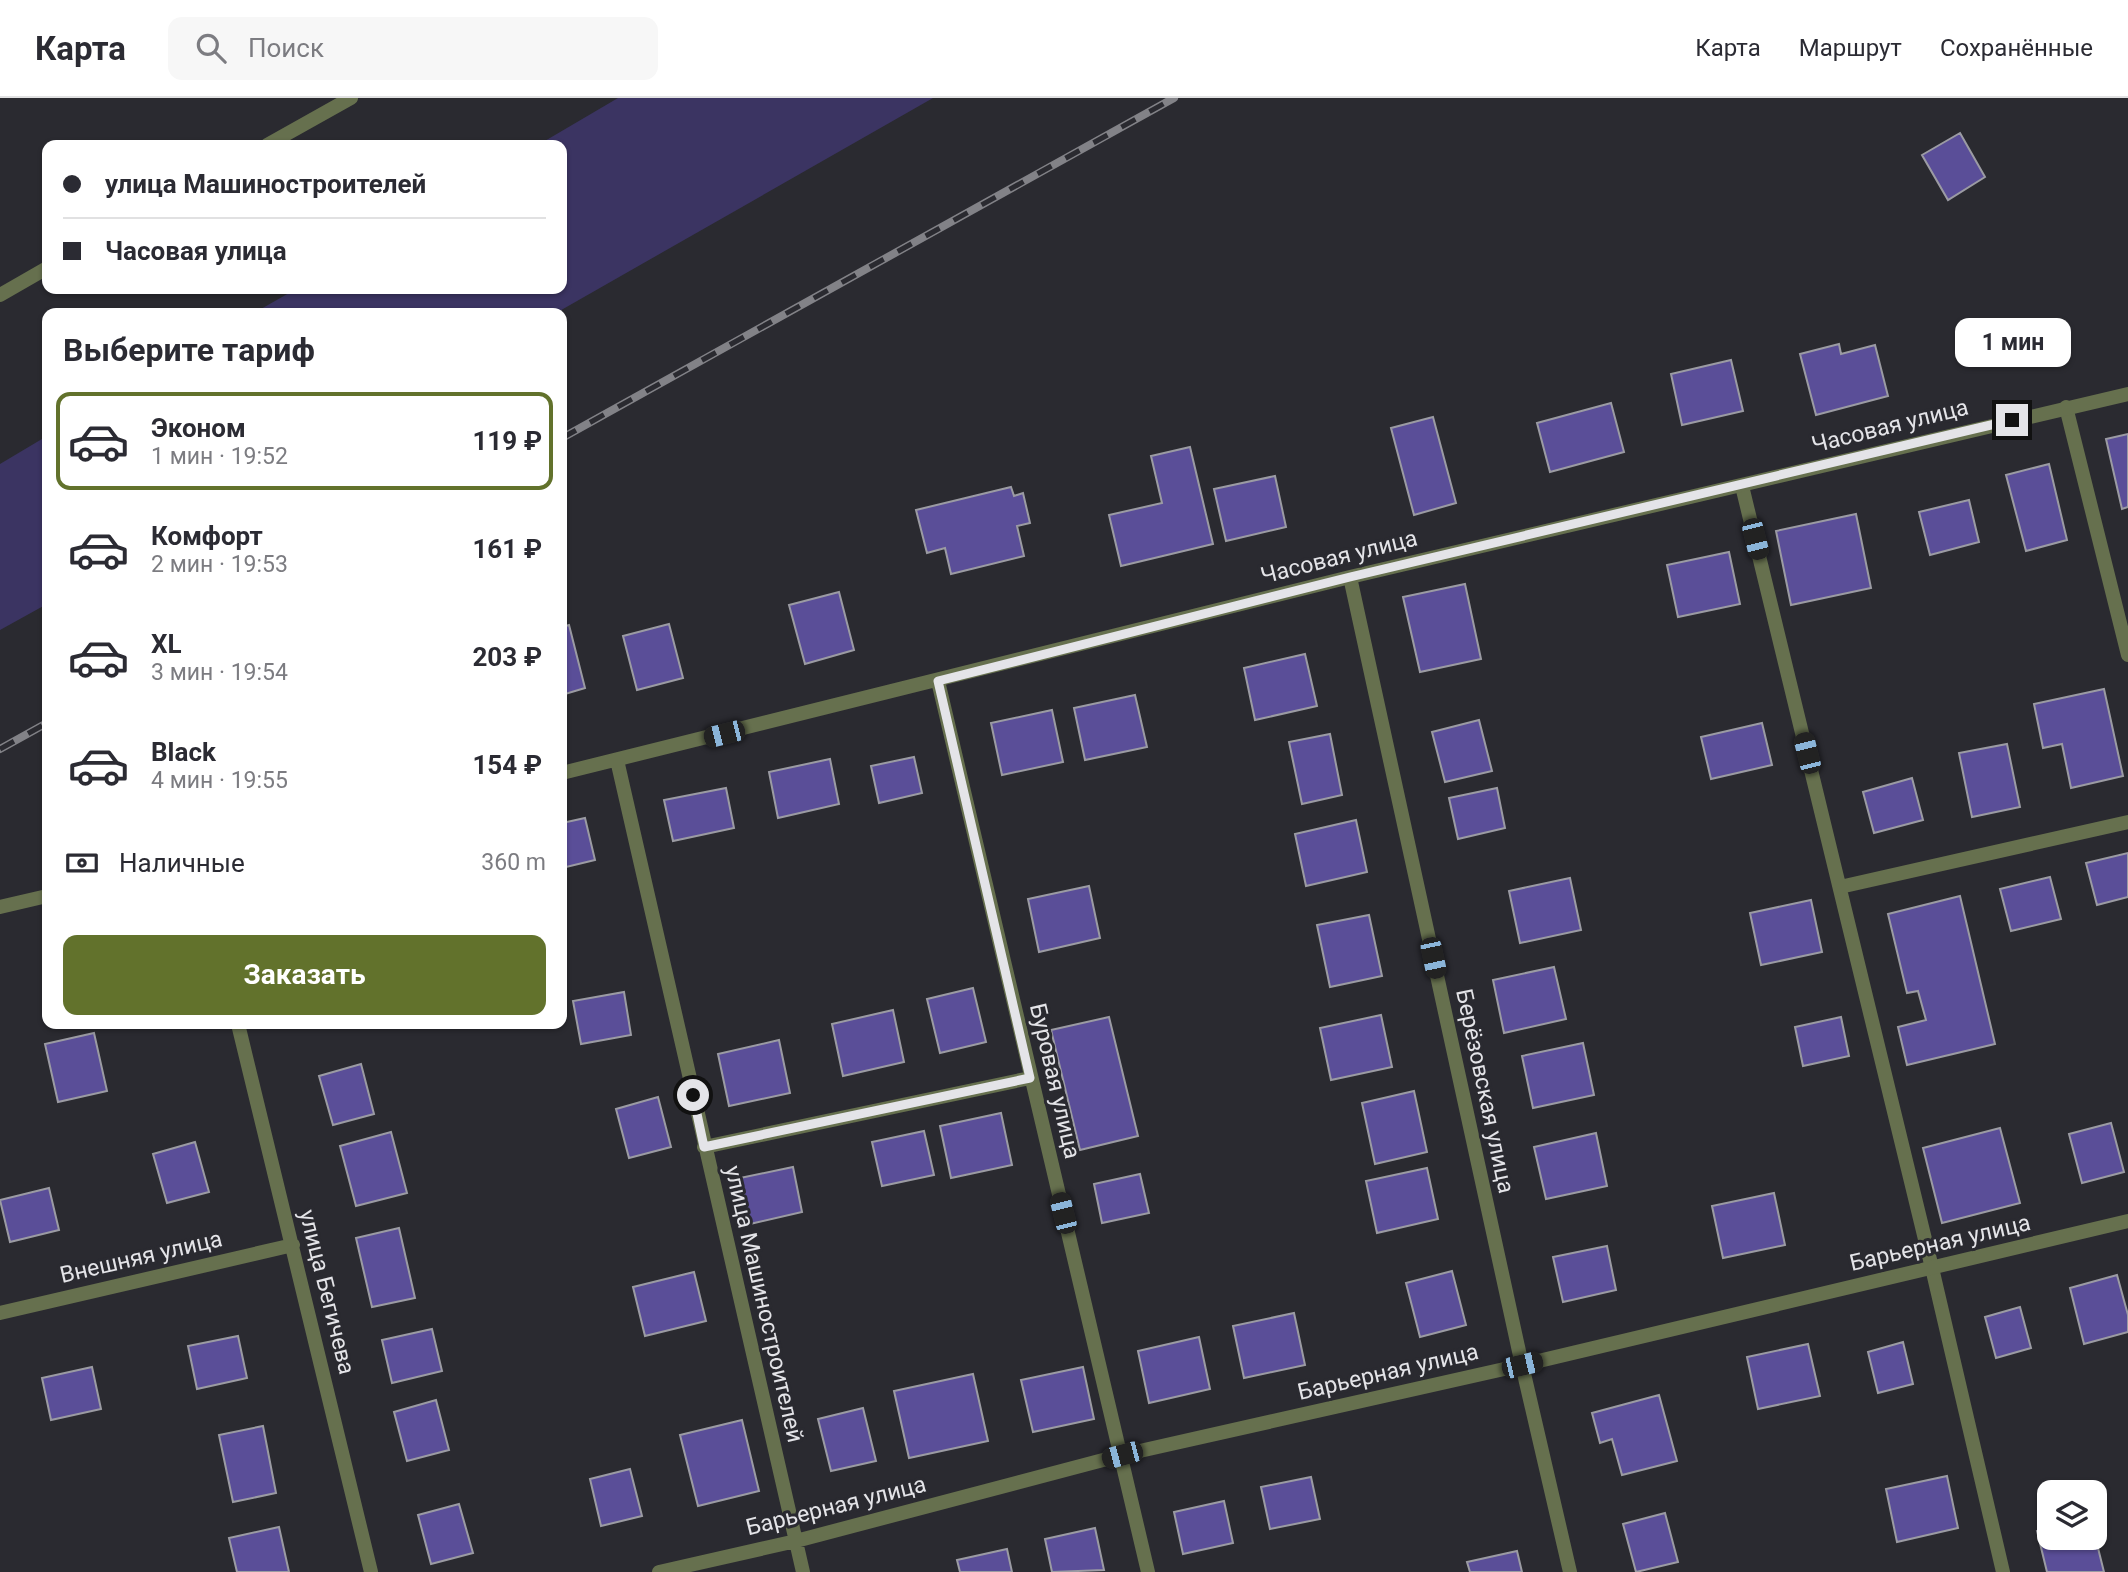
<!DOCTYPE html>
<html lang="ru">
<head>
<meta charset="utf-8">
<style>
  body { margin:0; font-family:Roboto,sans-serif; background:#f7f7f7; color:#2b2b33; height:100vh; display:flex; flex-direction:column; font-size:26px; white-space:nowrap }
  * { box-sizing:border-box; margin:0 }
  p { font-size:23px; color:#7c7c81 }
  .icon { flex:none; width:38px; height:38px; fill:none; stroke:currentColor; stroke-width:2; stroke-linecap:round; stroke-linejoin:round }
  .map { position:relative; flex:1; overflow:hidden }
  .panel { position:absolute; left:42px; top:210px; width:525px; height:721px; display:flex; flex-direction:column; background:#fff; border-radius:14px; box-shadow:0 2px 5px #0004 }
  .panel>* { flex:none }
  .top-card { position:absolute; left:42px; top:42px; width:525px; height:154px; border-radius:14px; box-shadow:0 2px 5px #0004; display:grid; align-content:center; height:154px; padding:0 21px; background:#fff }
  .controls { position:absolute; left:2037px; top:1382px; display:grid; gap:14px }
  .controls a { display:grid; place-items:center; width:70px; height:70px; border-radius:14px; background:#fff; box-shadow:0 2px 5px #0004; font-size:35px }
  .end { position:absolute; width:32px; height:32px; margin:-16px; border:9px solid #e4e4e8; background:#111; box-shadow:0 0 0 4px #111 }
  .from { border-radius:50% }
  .bubble { position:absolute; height:49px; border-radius:14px; background:#fff; box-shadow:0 2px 5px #0004; font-size:23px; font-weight:700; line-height:49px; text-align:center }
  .car { position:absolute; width:21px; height:42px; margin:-21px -10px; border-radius:9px; box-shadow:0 0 5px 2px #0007; background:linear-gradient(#222 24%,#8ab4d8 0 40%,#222 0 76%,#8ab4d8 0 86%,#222 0) }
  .top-card b { display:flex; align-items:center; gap:24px; height:66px; font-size:26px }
  .top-card b+b { border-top:2px solid #e1e1e2 }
  .top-card i { width:18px; height:18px; background:#2b2b33 }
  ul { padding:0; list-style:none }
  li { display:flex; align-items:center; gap:21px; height:98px; margin:0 14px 10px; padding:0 7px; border:4px solid transparent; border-radius:14px }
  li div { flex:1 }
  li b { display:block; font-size:26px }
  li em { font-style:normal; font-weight:700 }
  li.on { border-color:#62722c }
  li>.icon { width:63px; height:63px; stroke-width:1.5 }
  h2 { padding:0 21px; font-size:32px; line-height:84px }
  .pay { display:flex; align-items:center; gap:18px; height:77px; padding:0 21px; font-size:26px }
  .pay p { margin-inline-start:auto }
  .primary-button { display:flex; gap:14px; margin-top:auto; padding:14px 21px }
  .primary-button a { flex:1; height:80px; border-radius:14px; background:#62722c; color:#fff; font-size:28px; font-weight:700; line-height:80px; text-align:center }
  header { display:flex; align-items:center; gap:42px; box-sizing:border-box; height:98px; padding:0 35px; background:#fff; border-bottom:2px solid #e1e1e2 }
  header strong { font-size:33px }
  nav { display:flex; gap:38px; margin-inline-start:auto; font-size:24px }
  .search { width:490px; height:63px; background:#f7f7f7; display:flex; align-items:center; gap:18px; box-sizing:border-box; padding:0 24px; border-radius:14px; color:#7c7c81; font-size:26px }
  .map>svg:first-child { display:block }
</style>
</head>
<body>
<header>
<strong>Карта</strong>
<div class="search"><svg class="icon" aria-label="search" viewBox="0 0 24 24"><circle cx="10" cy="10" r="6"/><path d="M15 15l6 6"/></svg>Поиск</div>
<nav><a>Карта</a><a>Маршрут</a><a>Сохранённые</a></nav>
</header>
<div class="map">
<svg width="2128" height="1474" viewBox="0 0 2128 1474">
  <rect width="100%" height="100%" fill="#2a2a30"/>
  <!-- green -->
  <path fill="#3b3462" d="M618 0H933L556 215H254L296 191H562V47H538Z
    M47 338V506L0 532V366Z"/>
  <!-- building -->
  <path fill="#5a4e98" stroke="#9b9ba3" stroke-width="2" d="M1960 35 1985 79 1948 102 1922 57Z
    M1839 246 1841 256 1875 247 1888 298 1816 317 1800 256Z
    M1731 262 1743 313 1682 327 1671 276Z
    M1611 305 1624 354 1550 374 1537 325Z
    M1433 319 1456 405 1414 417 1391 330Z
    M2128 336V409L2122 411 2106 341Z
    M1190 349 1213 446 1121 468 1109 417 1162 405 1151 358Z
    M2049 366 2067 442 2026 453 2006 377Z
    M1275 378 1286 429 1226 443 1214 391Z
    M1011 389 1014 398 1023 395 1030 425 1017 428 1024 458 951 476 945 450 927 455 916 412Z
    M1969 402 1979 444 1930 457 1919 414Z
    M1856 416 1871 490 1791 507 1776 433Z
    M1729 454 1740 506 1678 519 1667 467Z
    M1465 486 1481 561 1420 574 1403 499Z
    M839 494 854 552 805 566 789 507Z
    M669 526 683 580 637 592 623 538Z
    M569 527 585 590 562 597V529Z
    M1305 556 1317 608 1255 622 1244 570Z
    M2104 591 2123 678 2071 690 2062 646 2043 650 2034 606Z
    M1135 597 1147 649 1085 662 1074 610Z
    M1052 612 1063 664 1002 677 991 625Z
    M1479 622 1492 673 1445 684 1432 634Z
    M1762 625 1772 667 1711 681 1701 639Z
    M1330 636 1342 697 1302 706 1289 644Z
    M2007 646 2020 709 1972 719 1959 655Z
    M914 659 922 695 879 705 871 668Z
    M830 661 839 706 778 720 769 674Z
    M1912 680 1923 722 1874 735 1863 694Z
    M726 690 734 730 673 743 664 702Z
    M1497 690 1505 730 1458 741 1449 700Z
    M585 720 595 762 562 770V725Z
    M1356 722 1367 774 1306 788 1295 736Z
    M2128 755V799L2097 807 2086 765Z
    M2050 779 2061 821 2011 833 2000 791Z
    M1570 780 1581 832 1520 845 1509 793Z
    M1089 788 1100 840 1039 854 1028 801Z
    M1960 798 1995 946 1907 967 1898 929 1926 922 1918 893 1907 895 1888 816Z
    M1811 802 1822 854 1761 867 1750 815Z
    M1369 817 1382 878 1330 889 1317 827Z
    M1554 869 1566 921 1504 935 1493 882Z
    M973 890 986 944 940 955 927 901Z
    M624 894 631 937 581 946 573 903Z
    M893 912 904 964 843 978 832 926Z
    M1381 917 1392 969 1331 982 1320 930Z
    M1109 919 1138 1038 1080 1052 1051 932Z
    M1841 919 1849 958 1803 968 1795 929Z
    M94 935 107 993 58 1004 45 946Z
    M779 942 790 995 729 1008 718 956Z
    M1583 945 1594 997 1533 1010 1522 958Z
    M361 966 374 1016 333 1027 319 978Z
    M1414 993 1427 1054 1375 1066 1362 1005Z
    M658 999 671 1049 629 1060 616 1011Z
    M1001 1015 1012 1067 951 1080 940 1028Z
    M2111 1025 2124 1074 2082 1085 2069 1036Z
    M2000 1030 2020 1105 1942 1125 1923 1050Z
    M924 1033 934 1077 882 1088 872 1044Z
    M391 1034 407 1095 356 1108 340 1048Z
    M1596 1035 1607 1088 1546 1101 1534 1049Z
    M195 1044 209 1094 167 1105 153 1056Z
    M793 1069 802 1114 750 1126 740 1080Z
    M1427 1070 1438 1121 1377 1135 1366 1083Z
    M1140 1076 1149 1115 1102 1125 1094 1086Z
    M49 1090 59 1132 10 1144 0 1102Z
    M1774 1095 1785 1147 1723 1160 1712 1108Z
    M399 1130 415 1200 372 1209 356 1140Z
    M1607 1148 1616 1192 1563 1204 1553 1159Z
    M1452 1173 1466 1227 1420 1239 1406 1185Z
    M694 1174 706 1223 645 1238 633 1189Z
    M2117 1177 2128 1217V1234L2084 1246 2070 1190Z
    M2020 1209 2031 1250 1996 1260 1985 1219Z
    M1294 1215 1305 1267 1244 1280 1233 1228Z
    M432 1231 442 1273 392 1285 382 1242Z
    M238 1238 247 1280 197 1291 188 1248Z
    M1199 1239 1210 1291 1149 1305 1138 1253Z
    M1903 1244 1913 1286 1878 1295 1868 1254Z
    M1808 1246 1820 1298 1758 1311 1747 1259Z
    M92 1269 101 1311 51 1322 42 1280Z
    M1083 1269 1094 1321 1033 1334 1021 1282Z
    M973 1276 988 1343 909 1360 894 1293Z
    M1659 1297 1677 1363 1622 1377 1612 1341 1600 1345 1592 1315Z
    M436 1302 449 1352 407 1363 394 1314Z
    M863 1310 876 1363 831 1373 818 1321Z
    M742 1322 759 1393 698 1408 680 1337Z
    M263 1328 276 1395 233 1404 219 1337Z
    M630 1371 642 1418 601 1428 590 1381Z
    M1947 1378 1958 1430 1897 1444 1886 1391Z
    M1311 1379 1320 1421 1270 1431 1261 1389Z
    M1224 1403 1233 1445 1183 1456 1174 1414Z
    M459 1406 473 1455 431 1466 418 1417Z
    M1665 1415 1678 1464 1636 1474 1623 1426Z
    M279 1429 289 1474H237L229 1440Z
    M1095 1430 1104 1472 1052 1474 1045 1441Z
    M2049 1430V1440H2095V1438L2104 1474H2047L2037 1433Z
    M1007 1451 1012 1474H960L957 1462Z
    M1517 1453 1522 1474H1470L1467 1464Z"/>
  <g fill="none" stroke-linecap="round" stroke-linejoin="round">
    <!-- service -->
    <path stroke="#66704e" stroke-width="14" d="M2066 309 2128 557
      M1742 388 1932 1170 2003 1474
      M1840 789 2128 724"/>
    <!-- minor -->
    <path stroke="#66704e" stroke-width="14" d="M1350 479 1522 1267 1570 1474
      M938 583 1148 1474
      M617 662 803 1474
      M562 675 1350 479 2128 296
      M0 809 47 798
      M238 926 371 1474
      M704 1049 1030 980
      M0 1215 293 1147
      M659 1474 796 1443 1122 1357 1522 1267 2128 1123"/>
    <!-- tertiary -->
    <path stroke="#66704e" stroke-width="14" d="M267 47 351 0
      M0 197 47 170"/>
    <defs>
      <path id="rail" d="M562 340 1174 0
        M0 651 47 625"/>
    </defs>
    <!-- rail casing -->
    <use href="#rail" stroke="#828287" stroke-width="8"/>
    <!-- rail -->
    <use href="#rail" stroke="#2a2a30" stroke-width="5" stroke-dasharray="16" stroke-linecap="butt"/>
  </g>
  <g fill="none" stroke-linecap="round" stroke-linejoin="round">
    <!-- route -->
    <path stroke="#e4e4e8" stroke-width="9" d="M693 997 704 1049 1030 980 938 583 1350 479 2012 322"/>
  </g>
  <g text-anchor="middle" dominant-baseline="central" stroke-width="6" stroke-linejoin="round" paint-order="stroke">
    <!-- street labels -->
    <g font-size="23" fill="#e4e4e8" stroke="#2a2a30">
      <text transform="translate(1890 328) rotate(-14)">Часовая улица</text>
      <text transform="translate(1339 459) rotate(-14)">Часовая улица</text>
      <text transform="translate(1055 983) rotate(77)">Буровая улица</text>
      <text transform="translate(1485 993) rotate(78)">Берёзовская улица</text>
      <text transform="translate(1940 1145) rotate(-13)">Барьерная улица</text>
      <text transform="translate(141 1159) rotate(-13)">Внешняя улица</text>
      <text transform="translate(327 1194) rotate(76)">улица Бегичева</text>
      <text transform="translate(764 1206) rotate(77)">улица Машиностроителей</text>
      <text transform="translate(1388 1274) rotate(-13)">Барьерная улица</text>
      <text transform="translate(836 1408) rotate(-14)">Барьерная улица</text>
    </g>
  </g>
</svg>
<div class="controls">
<a><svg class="icon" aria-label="layers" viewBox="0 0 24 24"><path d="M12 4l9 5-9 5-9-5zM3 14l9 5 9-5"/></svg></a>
</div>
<i class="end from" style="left:693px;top:997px"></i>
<i class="end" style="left:2012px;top:322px"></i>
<div class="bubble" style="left:1955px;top:220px;width:116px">1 мин</div>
<i class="car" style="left:1755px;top:441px;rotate:166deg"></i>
<i class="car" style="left:724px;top:636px;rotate:256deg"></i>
<i class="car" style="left:1807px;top:655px;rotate:346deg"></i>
<i class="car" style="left:1433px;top:860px;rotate:168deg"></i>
<i class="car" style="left:1063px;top:1115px;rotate:346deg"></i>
<i class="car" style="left:1522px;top:1267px;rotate:77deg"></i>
<i class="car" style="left:1122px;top:1357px;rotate:255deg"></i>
<div class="top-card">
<b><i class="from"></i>улица Машиностроителей</b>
<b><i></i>Часовая улица</b>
</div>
<section class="panel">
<h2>Выберите тариф</h2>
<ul>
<li class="on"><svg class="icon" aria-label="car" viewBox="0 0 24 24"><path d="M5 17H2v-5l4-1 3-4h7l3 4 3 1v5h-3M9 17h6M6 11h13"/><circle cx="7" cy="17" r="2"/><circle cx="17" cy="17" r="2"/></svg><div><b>Эконом</b><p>1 мин · 19:52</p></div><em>119 ₽</em></li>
<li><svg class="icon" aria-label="car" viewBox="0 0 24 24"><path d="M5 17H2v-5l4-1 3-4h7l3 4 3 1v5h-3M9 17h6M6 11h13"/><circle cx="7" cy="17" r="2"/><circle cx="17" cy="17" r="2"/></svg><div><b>Комфорт</b><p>2 мин · 19:53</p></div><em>161 ₽</em></li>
<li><svg class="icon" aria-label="car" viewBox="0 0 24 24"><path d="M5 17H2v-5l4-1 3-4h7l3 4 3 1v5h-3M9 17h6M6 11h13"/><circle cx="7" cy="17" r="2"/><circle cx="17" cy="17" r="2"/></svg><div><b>XL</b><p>3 мин · 19:54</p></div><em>203 ₽</em></li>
<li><svg class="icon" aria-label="car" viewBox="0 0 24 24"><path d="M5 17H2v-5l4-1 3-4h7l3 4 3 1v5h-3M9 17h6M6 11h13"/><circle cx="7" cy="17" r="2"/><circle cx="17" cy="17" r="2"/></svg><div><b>Black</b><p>4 мин · 19:55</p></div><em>154 ₽</em></li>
</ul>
<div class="pay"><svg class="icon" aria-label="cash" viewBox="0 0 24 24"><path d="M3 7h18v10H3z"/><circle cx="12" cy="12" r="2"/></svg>Наличные<p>360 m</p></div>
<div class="primary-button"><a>Заказать</a></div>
</section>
</div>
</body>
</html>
